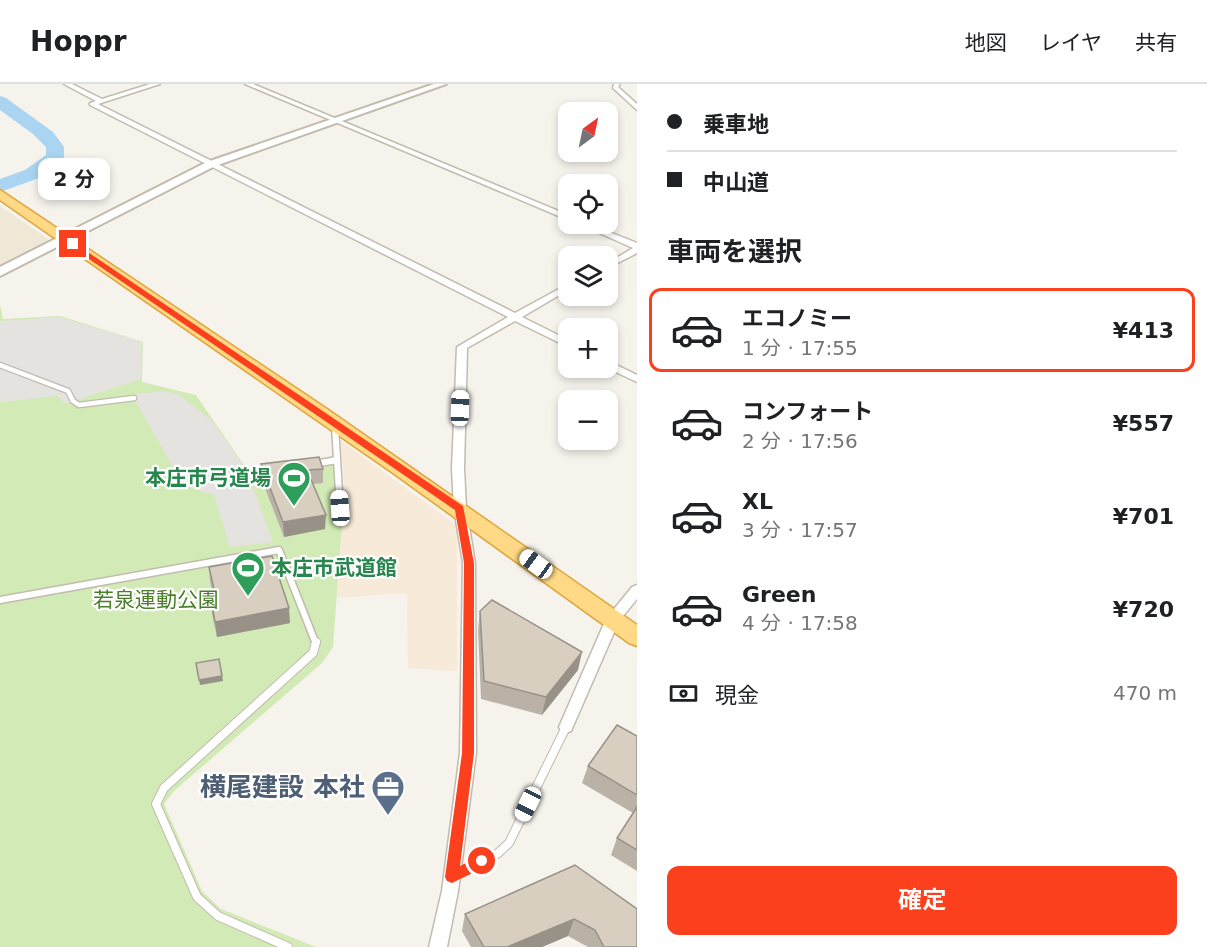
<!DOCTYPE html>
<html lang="ja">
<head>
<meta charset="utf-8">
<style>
  body { margin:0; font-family:"DejaVu Sans","Noto Sans JP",sans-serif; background:#f2f2f2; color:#202124; height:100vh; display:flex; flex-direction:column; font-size:22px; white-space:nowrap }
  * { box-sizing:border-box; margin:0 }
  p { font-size:20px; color:#757577 }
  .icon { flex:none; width:33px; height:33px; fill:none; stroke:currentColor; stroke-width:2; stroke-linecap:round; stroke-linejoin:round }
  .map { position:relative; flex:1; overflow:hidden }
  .sheet { display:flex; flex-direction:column; background:#fff; width:570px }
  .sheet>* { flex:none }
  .hud { display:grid; align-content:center; height:132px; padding:0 30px; background:#fff }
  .needle { width:39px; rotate:33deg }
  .fabs { position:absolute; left:558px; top:18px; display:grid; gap:12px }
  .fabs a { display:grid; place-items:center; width:60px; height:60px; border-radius:12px; background:#fff; box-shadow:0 3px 9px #0003; font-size:30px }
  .end { position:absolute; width:27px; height:27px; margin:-14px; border:8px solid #fc3f1d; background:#fff; box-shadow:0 0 0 3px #fff }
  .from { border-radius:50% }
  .bubble { position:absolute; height:42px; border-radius:12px; background:#fff; box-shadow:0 3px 9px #0003; font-size:20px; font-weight:700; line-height:42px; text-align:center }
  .car { position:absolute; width:18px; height:36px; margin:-18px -9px; border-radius:8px; box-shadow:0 0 4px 2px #0007; background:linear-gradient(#fff 24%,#345 0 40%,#fff 0 76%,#345 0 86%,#fff 0) }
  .hud b { display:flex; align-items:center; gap:21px; height:57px; font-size:22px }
  .hud b+b { border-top:2px solid #e0e0e0 }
  .hud i { width:15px; height:15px; background:#202124 }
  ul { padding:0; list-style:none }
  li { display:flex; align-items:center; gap:18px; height:84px; margin:0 12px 9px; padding:0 18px; border:3px solid transparent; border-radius:12px }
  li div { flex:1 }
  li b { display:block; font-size:22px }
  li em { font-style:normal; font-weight:700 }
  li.active { border-color:#fc3f1d }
  li>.icon { width:54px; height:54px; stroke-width:1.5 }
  h2 { padding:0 30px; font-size:27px; line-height:72px }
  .pay { display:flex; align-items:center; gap:15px; height:66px; padding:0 30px; font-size:22px }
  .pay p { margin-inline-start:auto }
  .cta { display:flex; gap:12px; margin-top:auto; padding:12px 30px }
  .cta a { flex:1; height:69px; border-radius:12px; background:#fc3f1d; color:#fff; font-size:24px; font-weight:700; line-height:69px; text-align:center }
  header { display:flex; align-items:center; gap:36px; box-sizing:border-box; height:84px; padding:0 30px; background:#fff; border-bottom:2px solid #e0e0e0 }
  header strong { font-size:28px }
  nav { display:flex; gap:33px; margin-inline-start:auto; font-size:21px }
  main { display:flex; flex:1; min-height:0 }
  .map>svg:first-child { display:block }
</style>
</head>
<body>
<header>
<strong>Hoppr</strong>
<nav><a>地図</a><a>レイヤ</a><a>共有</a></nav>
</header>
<main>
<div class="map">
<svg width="637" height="863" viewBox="0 0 637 863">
  <rect width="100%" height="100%" fill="#f6f3ec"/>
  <!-- commercial -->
  <path fill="#f7ead8" d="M340 356 457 442V587L408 584 407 509 337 514 343 426 347 425Z"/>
  <!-- education -->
  <path fill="#efe8d6" d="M0 122 48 155 46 158 0 184Z"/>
  <!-- green -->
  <path fill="#d2eab5" d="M0 220 3 235 60 232 143 258 142 298 196 311 252 393 334 378 336 425 343 426 333 563 322 579 174 707 164 720 202 807 221 825 316 863H0Z"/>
  <!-- parking -->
  <path fill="#e5e3e0" d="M59 233 142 258 141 295 65 320 58 312 2 318 0 316V237Z
    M163 307 178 310 212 337 247 387 273 458 230 463 214 411 183 401 132 311Z"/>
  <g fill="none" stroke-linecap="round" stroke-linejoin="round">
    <!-- river -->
    <path fill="#a9d4f2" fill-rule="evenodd" d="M0 12 6 14 53 48 64 63V73L39 94 0 108V95L25 86 46 71V63L33 50 0 26Z"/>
    <defs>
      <path id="service-far2" d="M0 281 68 307 73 317 79 321 134 314"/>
      <path id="service-far1" d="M335 342 340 424
        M314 380 337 376
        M249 391 268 388
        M0 516 279 466 316 560"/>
      <path id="service" d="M453 792 497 770 509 759 566 643
        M288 863 218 832 197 813 156 720 164 704 313 569 316 558"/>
      <path id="minor" d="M64 0H72L102 15 150 0H160L98 20 515 229 568 200V206L522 233 568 256V263L515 237 467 264 464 385 466 424 475 479 476 669 458 807 447 863H429L442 807 460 669 463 479 454 424 452 385 457 263 508 233 90 21V19L96 17Z
        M245 0H253L568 131V136Z
        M614 0H620L618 3 637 20V26L613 4Z
        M579 140H589L637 159V169L608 184V179L633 164Z
        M608 277 637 291V298L607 284Z
        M637 501V515L619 537 571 647 566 649 561 647 559 643 606 535 632 503Z"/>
      <path id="tertiary" d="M434 0H446L215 82 0 192V183L207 78Z"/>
      <path id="trunk" d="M0 106 327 325 637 541V562L629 559 393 389 0 116Z"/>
    </defs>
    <!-- service-far2 casing -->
    <use href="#service-far2" stroke="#c2bbae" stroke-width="7"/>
    <!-- service-far1 casing -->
    <use href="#service-far1" stroke="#c2bbae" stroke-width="9"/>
    <!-- service casing -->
    <use href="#service" stroke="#c2bbae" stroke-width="10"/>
    <!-- minor casing -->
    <use href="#minor" stroke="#c2bbae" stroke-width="3"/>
    <!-- tertiary casing -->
    <use href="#tertiary" stroke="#c2bbae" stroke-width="4"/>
    <!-- trunk casing -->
    <use href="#trunk" stroke="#e0a43c" stroke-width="3"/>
    <!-- service-far2 -->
    <use href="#service-far2" stroke="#fff" stroke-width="4.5"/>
    <!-- service-far1 -->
    <use href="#service-far1" stroke="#fff" stroke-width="6"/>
    <!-- service -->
    <use href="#service" stroke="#fff" stroke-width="8"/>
    <!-- minor -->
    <use href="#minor" fill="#fff" fill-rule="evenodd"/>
    <!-- tertiary -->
    <use href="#tertiary" fill="#fff" fill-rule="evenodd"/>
    <!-- trunk -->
    <use href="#trunk" fill="#ffd985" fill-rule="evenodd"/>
  </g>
  <!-- wall -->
  <path fill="#bab2a6" d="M261 380 323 385V399L313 400 325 445 284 453 261 394Z
    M209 483 290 539 217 553 212 530 211 515 214 514 210 498Z
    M480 527 578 586 542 631 481 615 478 545Z
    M637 652V787L611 771 617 754 633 729 582 699 588 682Z
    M575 781 637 863H588L568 852 542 863H471L462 847 465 830Z"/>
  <!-- shaded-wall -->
  <path fill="#979187" d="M326 431 325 445 284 453 283 438Z
    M289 524 290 539 217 553 215 538Z
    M582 568 578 586 542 631 546 613Z
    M222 592 223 597 200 601 199 596Z
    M574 835 568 852 542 863H507Z"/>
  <!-- building -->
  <path fill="#d8cfc1" stroke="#979187" stroke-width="1.5" d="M319 373 323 385 307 386 326 431 283 438 261 380Z
    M272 472 289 524 215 538 211 515 216 514 209 483Z
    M492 516 582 568 546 613 484 597 480 527Z
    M219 575 222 592 199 596 196 579Z
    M617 641 637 652V711L588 682Z
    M637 723V766L617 754Z
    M575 781 637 825V863H604L595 846 574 835 507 863H484L465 830Z"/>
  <!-- route -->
  <path fill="#fc3f1d" d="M73 158 463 422 474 479V669L460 782 482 771 487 773 489 777 487 782 452 799 447 797 445 793 462 669 464 479 455 426 70 162Z"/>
  <!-- icons -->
  <defs>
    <symbol id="stadium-pin" viewBox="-11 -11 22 30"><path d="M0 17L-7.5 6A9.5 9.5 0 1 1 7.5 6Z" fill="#2e9e5b" stroke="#fff"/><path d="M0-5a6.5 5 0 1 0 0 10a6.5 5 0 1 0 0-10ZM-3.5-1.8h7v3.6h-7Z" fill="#fff"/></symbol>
    <symbol id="office-pin" viewBox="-11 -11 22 30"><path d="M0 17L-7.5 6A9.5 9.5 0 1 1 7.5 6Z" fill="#5c6f8a" stroke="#fff"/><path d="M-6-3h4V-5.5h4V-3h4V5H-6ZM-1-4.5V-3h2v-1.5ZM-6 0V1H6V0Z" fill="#fff"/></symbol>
  </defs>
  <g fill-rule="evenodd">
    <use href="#stadium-pin" x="275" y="375" width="38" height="52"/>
    <use href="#stadium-pin" x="229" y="465" width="38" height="52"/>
    <use href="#office-pin" x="369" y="684" width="38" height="52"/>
  </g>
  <g text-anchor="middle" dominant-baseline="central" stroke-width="4.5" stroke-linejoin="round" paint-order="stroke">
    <!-- leisure labels -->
    <g font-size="21" font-weight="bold" fill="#27864d" stroke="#fff" text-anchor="end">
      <text x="271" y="394">本庄市弓道場</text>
      <text x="271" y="484" text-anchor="start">本庄市武道館</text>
    </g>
    <!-- park labels -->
    <g font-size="21" fill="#4a7f2a" stroke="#fff">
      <text x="156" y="516">若泉運動公園</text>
    </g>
    <!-- near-service labels -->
    <g font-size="26" font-weight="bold" fill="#4e5e75" stroke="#fff" text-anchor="end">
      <text x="365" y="703">横尾建設 本社</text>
    </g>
  </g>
</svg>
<div class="fabs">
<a><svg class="needle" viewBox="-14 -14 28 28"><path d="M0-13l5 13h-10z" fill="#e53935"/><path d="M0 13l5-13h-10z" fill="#757577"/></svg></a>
<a><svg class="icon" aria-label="locate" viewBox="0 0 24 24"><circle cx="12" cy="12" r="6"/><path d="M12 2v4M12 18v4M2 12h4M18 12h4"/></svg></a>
<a><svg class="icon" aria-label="layers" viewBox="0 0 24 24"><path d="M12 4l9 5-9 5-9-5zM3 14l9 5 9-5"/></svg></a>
<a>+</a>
<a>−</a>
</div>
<i class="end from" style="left:482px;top:777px"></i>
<i class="end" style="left:73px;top:160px"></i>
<div class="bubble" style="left:38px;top:74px;width:72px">2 分</div>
<i class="car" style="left:460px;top:324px;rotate:2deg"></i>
<i class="car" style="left:340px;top:424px;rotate:356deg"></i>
<i class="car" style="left:536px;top:480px;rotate:306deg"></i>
<i class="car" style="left:528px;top:720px;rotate:206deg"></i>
</div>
<section class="sheet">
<div class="hud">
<b><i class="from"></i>乗車地</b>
<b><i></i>中山道</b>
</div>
<h2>車両を選択</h2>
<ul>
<li class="active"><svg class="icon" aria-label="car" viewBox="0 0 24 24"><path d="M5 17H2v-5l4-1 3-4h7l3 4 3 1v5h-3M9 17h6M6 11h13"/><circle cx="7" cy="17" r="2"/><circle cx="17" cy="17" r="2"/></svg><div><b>エコノミー</b><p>1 分 · 17:55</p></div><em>¥413</em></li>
<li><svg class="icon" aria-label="car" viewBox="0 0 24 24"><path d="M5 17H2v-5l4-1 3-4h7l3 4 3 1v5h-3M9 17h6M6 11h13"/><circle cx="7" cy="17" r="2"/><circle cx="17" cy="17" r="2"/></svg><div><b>コンフォート</b><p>2 分 · 17:56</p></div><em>¥557</em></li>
<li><svg class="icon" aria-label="car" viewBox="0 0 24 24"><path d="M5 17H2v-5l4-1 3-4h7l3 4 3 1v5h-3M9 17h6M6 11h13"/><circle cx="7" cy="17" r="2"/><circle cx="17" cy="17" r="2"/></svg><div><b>XL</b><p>3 分 · 17:57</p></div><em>¥701</em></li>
<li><svg class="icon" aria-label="car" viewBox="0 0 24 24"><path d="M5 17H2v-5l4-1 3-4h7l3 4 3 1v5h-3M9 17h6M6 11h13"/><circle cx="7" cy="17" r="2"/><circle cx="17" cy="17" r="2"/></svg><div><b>Green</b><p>4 分 · 17:58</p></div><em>¥720</em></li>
</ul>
<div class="pay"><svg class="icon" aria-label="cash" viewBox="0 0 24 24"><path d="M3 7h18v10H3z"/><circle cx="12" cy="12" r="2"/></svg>現金<p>470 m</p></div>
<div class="cta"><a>確定</a></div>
</section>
</main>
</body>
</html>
